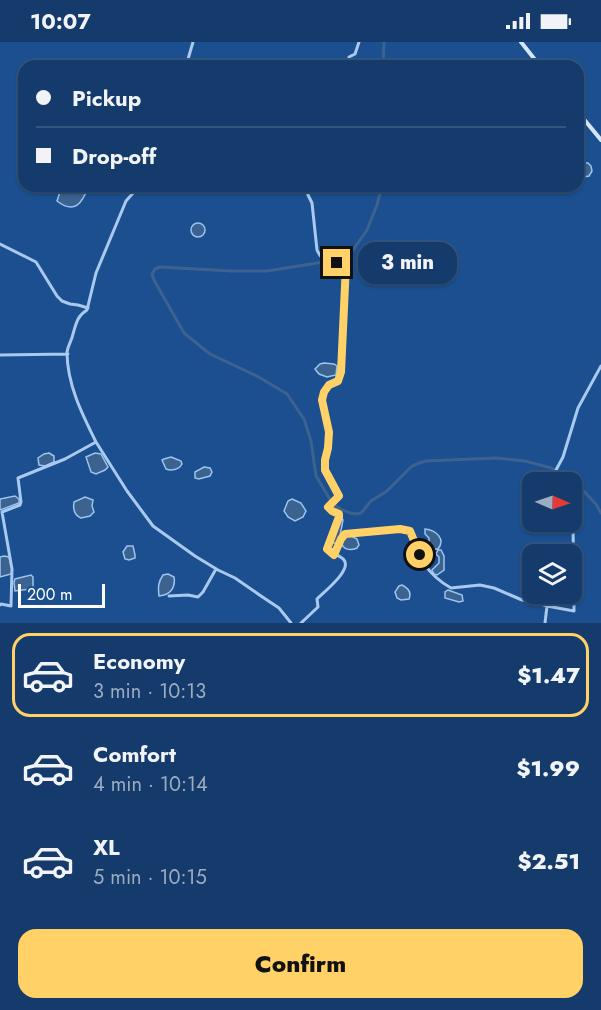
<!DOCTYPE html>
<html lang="en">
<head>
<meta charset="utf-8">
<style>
  body { margin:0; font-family:Jost,sans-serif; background:#214673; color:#f1f3f6; height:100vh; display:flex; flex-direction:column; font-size:22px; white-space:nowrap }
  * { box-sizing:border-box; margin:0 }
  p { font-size:20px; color:#9dadc1 }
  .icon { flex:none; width:33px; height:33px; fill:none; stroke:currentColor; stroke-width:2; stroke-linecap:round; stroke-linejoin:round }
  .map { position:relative; height:581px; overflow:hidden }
  .drawer { display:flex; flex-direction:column; background:#143b6b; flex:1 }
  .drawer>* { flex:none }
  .banner { position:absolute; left:18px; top:18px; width:566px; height:132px; border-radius:18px; box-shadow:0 2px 4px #0004,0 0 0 2px #33557e; display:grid; align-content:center; height:132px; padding:0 18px; background:#143b6b }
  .needle { width:39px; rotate:92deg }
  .buttons { position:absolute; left:522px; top:430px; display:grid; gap:12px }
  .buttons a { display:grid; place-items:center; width:60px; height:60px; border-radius:12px; background:#143b6b; box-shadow:0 2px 4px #0004,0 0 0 2px #33557e; font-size:30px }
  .scale { position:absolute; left:18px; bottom:15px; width:87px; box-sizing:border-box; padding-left:6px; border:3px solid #fff; border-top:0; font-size:16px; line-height:21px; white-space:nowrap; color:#fff; -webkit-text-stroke:4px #1b4f8f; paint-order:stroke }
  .end { position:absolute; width:27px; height:27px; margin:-14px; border:8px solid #ffd166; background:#111; box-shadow:0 0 0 3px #111 }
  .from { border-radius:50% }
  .bubble { position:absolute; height:42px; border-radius:18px; background:#143b6b; box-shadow:0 2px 4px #0004,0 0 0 2px #33557e; font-size:20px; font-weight:800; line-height:42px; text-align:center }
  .banner b { display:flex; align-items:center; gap:21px; height:57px; font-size:22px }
  .banner b+b { border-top:2px solid #33557e }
  .banner i { width:15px; height:15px; background:#f1f3f6 }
  ul { padding:10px 0 0; list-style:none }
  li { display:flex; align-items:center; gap:18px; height:84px; margin:0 12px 9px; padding:0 6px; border:3px solid transparent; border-radius:18px }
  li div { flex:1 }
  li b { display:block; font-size:22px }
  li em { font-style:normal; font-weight:800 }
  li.current { border-color:#ffd166 }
  li>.icon { width:54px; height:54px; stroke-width:1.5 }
  .action { display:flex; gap:12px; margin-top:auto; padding:12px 18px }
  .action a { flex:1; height:69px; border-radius:18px; background:#ffd166; color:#111; font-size:24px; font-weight:800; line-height:69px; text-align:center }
  .status { display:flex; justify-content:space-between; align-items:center; height:42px; padding:0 30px; background:#143b6b; direction:ltr }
  .status svg { height:16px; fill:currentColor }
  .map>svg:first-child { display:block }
</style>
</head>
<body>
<div class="status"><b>10:07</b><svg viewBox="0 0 49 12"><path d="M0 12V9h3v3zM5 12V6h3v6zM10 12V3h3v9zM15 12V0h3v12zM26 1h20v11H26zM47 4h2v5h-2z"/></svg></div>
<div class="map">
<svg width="601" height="581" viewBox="0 0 601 581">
  <rect width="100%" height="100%" fill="#1b4f8f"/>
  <!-- water -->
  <path fill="#3c6290" stroke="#9cc4f0" stroke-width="1.5" d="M578 121H588L591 124 592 129 589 134 578 136Z
    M62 144H89C82 161 75 173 57 159Z
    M191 188a7 7 0 1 1 14 0a7 7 0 1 1-14 0Z
    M324 321 334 322 337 324 336 333 327 335 319 332 315 327 320 322Z
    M49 411 54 414V420L45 424 39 423 38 416 44 412Z
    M95 411 101 412 108 425 105 428 96 432 91 430 86 415Z
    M171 415 181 419 182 422C179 428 171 429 166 427L162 418 164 417Z
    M204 425 210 426 212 430 210 434 199 437 195 436V430Z
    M15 454 19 457V461L0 468V457Z
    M85 455 93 458 92 464 94 470 90 474 81 476C74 473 73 466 74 460Z
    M292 457 301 461 306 469 303 475 295 479 288 475 284 469 288 459Z
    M341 475 343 478 339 499 337 501H332L331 499Z
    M425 487C436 488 446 497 438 507H433L429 503V496L425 492Z
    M345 494H351L357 497 359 503 357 506C350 509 343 508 341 500Z
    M127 504H133L135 513V516L129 518 125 517 123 510Z
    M438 508H441L444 514V528L437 533 434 532 432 528 439 521V515L436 512Z
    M4 514 9 515 12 528 11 532 0 535V515Z
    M168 532 174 535C176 546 170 553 159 554 158 546 158 540 163 533Z
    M31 533 33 535V546L31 547 15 549 14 540 15 537Z
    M402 543C408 546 412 550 409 557L401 558 397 556 395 550 399 544Z
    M448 548 462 553 463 559 459 560 445 556V550Z"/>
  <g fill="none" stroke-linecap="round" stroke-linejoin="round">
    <!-- canal -->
    <path stroke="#3c6290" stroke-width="3" d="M383 24 384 0
      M331 459 316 434 311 399 304 377 287 352 257 334 210 312 184 291 154 238 152 232 155 227 160 225 231 229H267L336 218 353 208 367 188 377 163 382 144
      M333 462C341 468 351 474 361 471L371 459 387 449 412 424 425 419 497 416 525 419 551 426 572 437 596 462 601 471"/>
    <!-- street -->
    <path stroke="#a9c9ee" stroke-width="3" d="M186 24 193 0
      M349 24V15L355 12 359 0
      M146 144 165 149 167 147V144
      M0 202 36 220 57 254 62 259 70 262 78 263 88 266
      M0 313 68 312
      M96 400 127 449 153 484 195 514 218 528 235 536 261 554 279 566 291 581
      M549 441 563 415 578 366 601 324
      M334 513 341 497 345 492 400 487 410 489C420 516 425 531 451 546L480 543 494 546 522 558 532 559 547 564 574 569 573 479H572
      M169 554 188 553 198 555 203 550 216 527
      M0 563 1 562 11 564 12 527 2 470 20 463 21 460 18 436 65 417 96 400C82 372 67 342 67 310 68 303 72 298 73 292 76 282 77 274 87 268L96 231 126 159 134 150 144 144
      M301 581 318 565 317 557C324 550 352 528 344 518 341 514 331 511 327 507L339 475V472L329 467 328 465 339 454 325 428V418L328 406 329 390 322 358 324 350 329 343 337 339 341 330 346 222 342 221 332 222 330 218C323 217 320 215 317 208L312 161 308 153 307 144
      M545 581 547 564"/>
    <!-- secondary -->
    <path stroke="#d6e6fa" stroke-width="4" d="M521 0 540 24
      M578 70 601 98"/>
  </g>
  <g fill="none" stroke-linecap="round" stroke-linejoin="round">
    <!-- route -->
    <path stroke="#ffd166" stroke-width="8" d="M337 221H342L346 222 341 330 338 339 329 343 324 350 322 358 329 390 328 406 325 418V428L339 454 328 465 332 469 339 472V475L327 507 334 513 341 497 345 492 400 487 410 489 420 513"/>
  </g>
</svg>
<div class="buttons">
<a><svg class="needle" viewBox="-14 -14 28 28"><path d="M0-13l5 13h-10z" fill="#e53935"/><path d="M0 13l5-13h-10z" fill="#9dadc1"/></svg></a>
<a><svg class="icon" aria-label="layers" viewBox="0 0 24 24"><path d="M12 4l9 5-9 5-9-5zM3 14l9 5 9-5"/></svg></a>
</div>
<div class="scale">200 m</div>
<i class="end from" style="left:420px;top:513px"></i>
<i class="end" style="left:337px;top:221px"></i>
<div class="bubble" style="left:358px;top:200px;width:99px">3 min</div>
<div class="banner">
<b><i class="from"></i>Pickup</b>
<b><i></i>Drop-off</b>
</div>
</div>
<section class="drawer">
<ul>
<li class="current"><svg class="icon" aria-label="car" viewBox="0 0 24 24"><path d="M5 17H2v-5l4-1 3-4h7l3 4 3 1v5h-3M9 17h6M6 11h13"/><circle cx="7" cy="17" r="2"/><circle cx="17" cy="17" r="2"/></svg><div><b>Economy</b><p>3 min · 10:13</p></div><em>$1.47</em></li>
<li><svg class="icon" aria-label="car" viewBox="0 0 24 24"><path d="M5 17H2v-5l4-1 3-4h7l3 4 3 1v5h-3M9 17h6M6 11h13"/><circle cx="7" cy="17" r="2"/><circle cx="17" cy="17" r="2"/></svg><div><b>Comfort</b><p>4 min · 10:14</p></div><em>$1.99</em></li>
<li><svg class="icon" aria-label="car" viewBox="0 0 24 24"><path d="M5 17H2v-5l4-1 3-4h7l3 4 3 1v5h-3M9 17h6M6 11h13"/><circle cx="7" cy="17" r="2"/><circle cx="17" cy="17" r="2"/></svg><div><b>XL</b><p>5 min · 10:15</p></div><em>$2.51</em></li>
</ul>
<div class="action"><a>Confirm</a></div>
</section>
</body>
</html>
